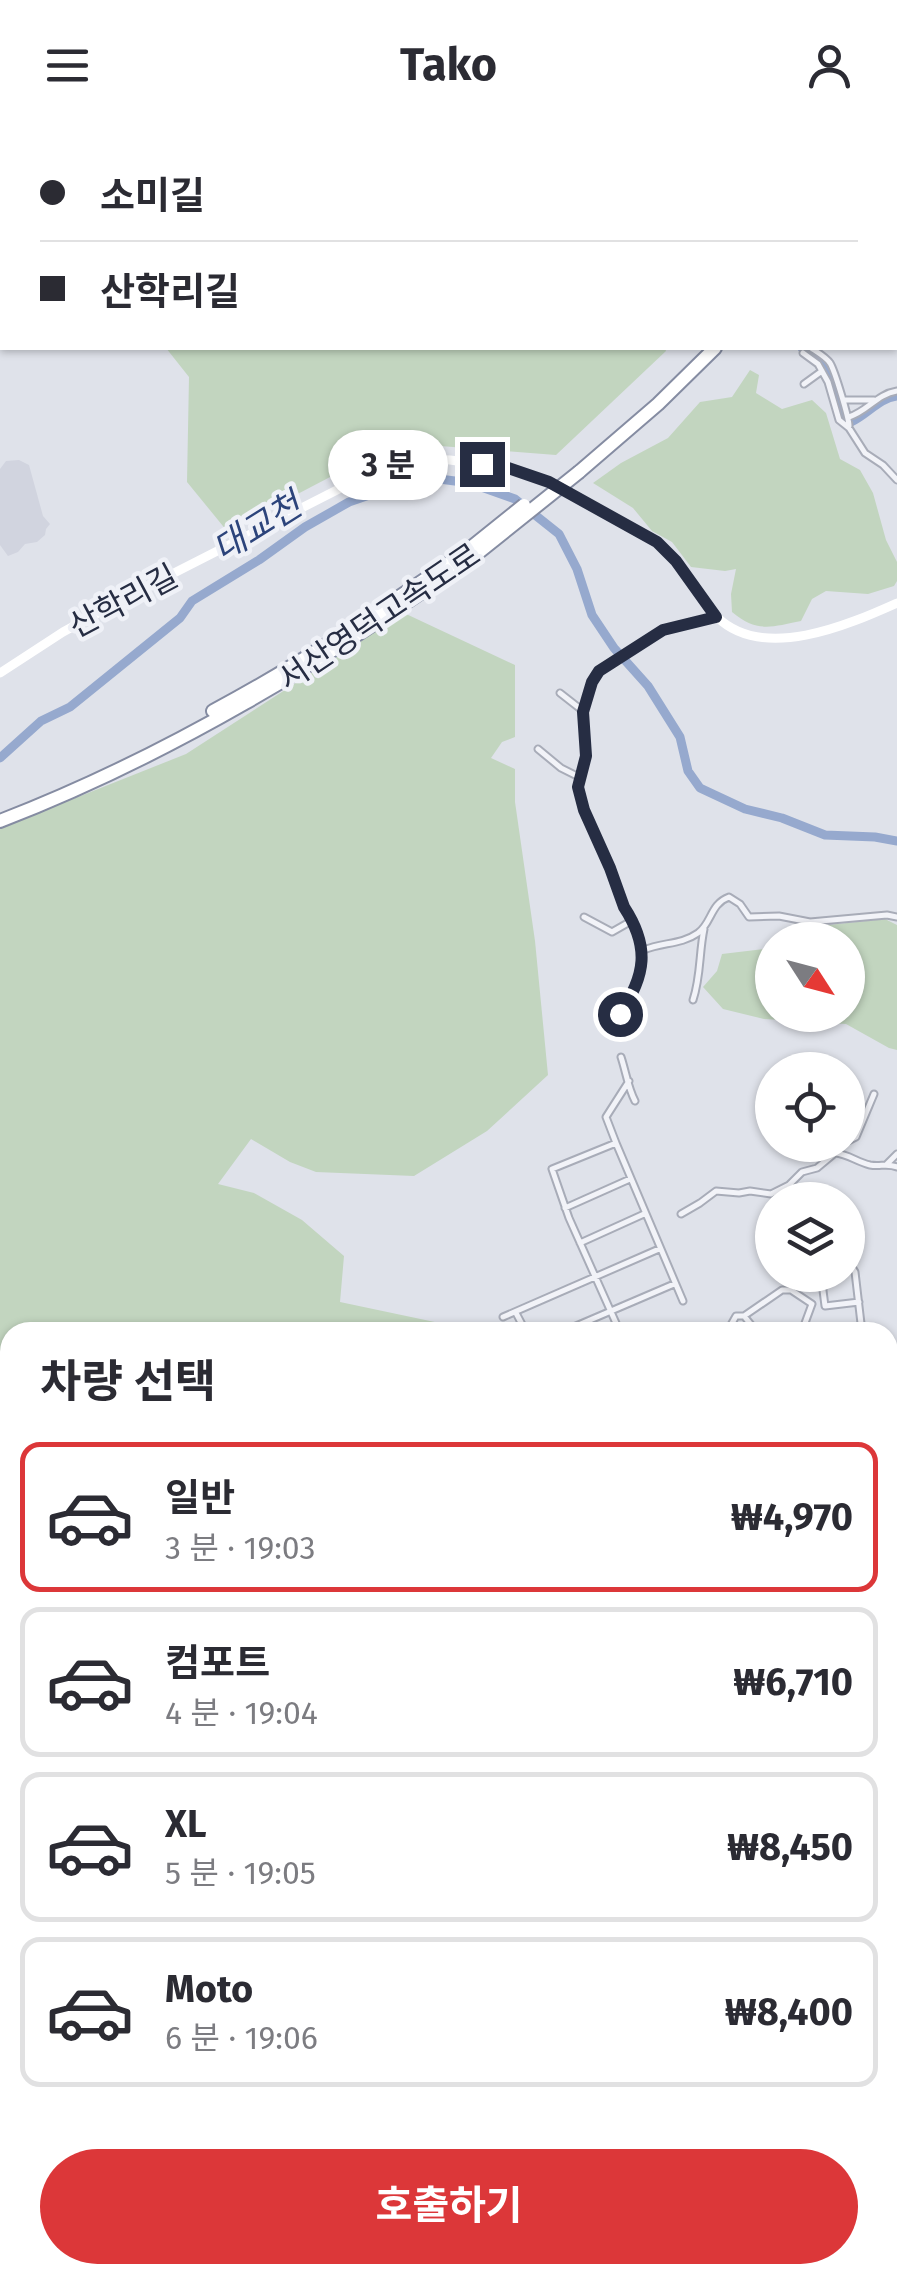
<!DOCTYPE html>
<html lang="ko">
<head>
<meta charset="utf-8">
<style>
  body { margin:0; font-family:"Fira Sans","Noto Sans KR",sans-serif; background:#f7f7f7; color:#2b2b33; height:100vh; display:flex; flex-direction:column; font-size:38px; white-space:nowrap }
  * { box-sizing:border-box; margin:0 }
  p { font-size:32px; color:#7c7c81 }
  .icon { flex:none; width:55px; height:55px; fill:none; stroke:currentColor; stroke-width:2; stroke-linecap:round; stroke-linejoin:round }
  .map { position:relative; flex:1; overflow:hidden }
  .drawer { position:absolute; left:0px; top:1192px; width:898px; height:962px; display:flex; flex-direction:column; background:#fff; border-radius:30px 30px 0 0; box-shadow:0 2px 8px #0004 }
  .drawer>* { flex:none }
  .banner { position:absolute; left:0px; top:0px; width:898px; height:220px; box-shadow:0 2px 8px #0004; display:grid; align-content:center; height:220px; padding:0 40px; background:#fff }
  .needle { width:65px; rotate:126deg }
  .buttons { position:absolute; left:755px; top:792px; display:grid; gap:20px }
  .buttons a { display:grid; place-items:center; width:110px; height:110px; border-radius:50%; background:#fff; box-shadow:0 2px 8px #0004; font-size:50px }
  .end { position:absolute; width:45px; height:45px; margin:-22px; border:12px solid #262d43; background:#fff; box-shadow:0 0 0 5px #fff }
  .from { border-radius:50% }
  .bubble { position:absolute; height:70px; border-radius:35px; background:#fff; box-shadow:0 2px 8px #0004; font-size:32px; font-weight:700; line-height:70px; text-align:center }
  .banner b { display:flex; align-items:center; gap:35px; height:95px; font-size:38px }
  .banner b+b { border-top:2px solid #e1e1e2 }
  .banner i { width:25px; height:25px; background:#2b2b33 }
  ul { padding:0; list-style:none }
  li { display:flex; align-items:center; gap:30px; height:150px; margin:0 20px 15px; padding:0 20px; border:5px solid #e1e1e2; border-radius:20px }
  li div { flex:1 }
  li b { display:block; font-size:38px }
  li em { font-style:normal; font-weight:700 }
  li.on { border-color:#dc3739 }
  li>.icon { width:90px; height:90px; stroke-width:1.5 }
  h2 { padding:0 40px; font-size:45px; line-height:120px }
  .button { display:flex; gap:20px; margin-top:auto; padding:20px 40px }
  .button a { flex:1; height:115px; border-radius:60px; background:#dc3739; color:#fff; font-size:40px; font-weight:700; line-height:115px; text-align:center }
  header { display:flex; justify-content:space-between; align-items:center; height:130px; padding:0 40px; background:#fff; font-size:45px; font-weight:700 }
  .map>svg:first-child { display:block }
</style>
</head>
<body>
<header><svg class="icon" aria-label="menu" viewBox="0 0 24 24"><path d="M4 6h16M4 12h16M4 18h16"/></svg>Tako<svg class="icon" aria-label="person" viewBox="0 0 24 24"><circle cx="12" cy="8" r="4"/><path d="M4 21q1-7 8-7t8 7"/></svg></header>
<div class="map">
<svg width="897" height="2153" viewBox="0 0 897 2153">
  <rect width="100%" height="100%" fill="#dfe2ea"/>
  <!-- built -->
  <path fill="#d1d4df" d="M19 330 29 335 43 386 50 394 46 399 45 405 37 412 25 414 18 422 8 426 0 415V339L6 331Z
    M10 1223V1315L0 1313V1228Z
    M888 2051 897 2058 896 2147 888 2139Z"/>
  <!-- green -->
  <path fill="#c2d5bf" d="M0 0H29L30 2H2V196L0 199Z
    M366 0H577L586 2H361Z
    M166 218H665L666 221 556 325 415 314 353 335 227 401 187 352 189 247Z
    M750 240 759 245 756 263 782 279 812 270 826 283 840 329 860 340 873 363 886 410 897 432V451L894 456 868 464 826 461 812 469 801 491C771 497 757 503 732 482L731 464 736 439 725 441 691 437 672 412 652 401 633 378 593 353 621 333 668 308 700 272 732 267Z
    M404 483 515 535V607L502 612 491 628 515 639V672L535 811 548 945 487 1001 414 1046 316 1042 290 1032 251 1009 218 1054 254 1063 302 1090 344 1126 340 1172 482 1202H10V1221L0 1227V698L186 624Z
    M885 789 897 795V920L889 918 846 894 764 889 723 879 703 857 717 841 722 824 772 818V885H848V810H787L809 797Z
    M897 1589V1643L888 1653V1601Z
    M117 2145H278L288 2153H100Z
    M423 2145H475L469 2153H338L392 2152 420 2148Z"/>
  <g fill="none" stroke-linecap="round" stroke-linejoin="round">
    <!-- river -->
    <path stroke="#96a9ce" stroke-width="9" d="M802 218 824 233 845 289 851 292C868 284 879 268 897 266
      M0 628 41 591 70 577 180 488 192 471 259 430 305 397 349 372 378 362 409 345 470 353 515 369 559 404 577 439 592 485 614 518 648 556 680 607 688 641 700 658 745 679 782 688 825 705 875 707 897 711"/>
    <!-- highway-tunnel -->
    <path stroke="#babec9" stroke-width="12" stroke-dasharray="12 6" stroke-linecap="butt" d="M0 1321 10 1323
      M0 1339 10 1341"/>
    <defs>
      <path id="street" d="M55 0 57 2
        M643 0 646 2
        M688 0 692 2
        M878 0 879 2
        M15 2 18 0
        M319 2 321 0
        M811 218C817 222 826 227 830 233 835 241 849 288 849 296
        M803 223 818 234 828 252 839 290 849 298 865 323 883 335 897 350
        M804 254 822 241
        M843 270H874
        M849 287C868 281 877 264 897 261
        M560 563 583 581
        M538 619 561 638 579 647
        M584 787 612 802 633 790
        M644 820C662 812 681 815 698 803 712 793 710 774 729 767L740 774 749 787 779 786 810 792 887 785 897 787
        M693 870C701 846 699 823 704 799
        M620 885C645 845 650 817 624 777L611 738 584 680 578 657 586 626 583 581 595 545 599 541 663 500 715 488
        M621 927C626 942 628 958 635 971
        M848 1011 856 1007 874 964
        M616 1013 683 1171
        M887 1034 897 1024
        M565 1078 630 1049
        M681 1084 700 1073 716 1061 739 1063 750 1061 771 1064 789 1055 802 1042 817 1038 835 1023C848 1024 857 1032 870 1035 880 1037 887 1033 897 1037
        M580 1113 644 1084
        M848 1131 855 1142 862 1202
        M821 1145 825 1176 859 1172
        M516 1183 526 1202
        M744 1186 782 1160H791L812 1174 805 1193 810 1202
        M503 1187 659 1119
        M562 1202 674 1154
        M620 1202 569 1088 552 1039 616 1013 606 987 629 951
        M727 1202 736 1186H744L757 1202
        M888 1281 897 1274
        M888 1368 897 1365
        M888 1405 897 1402
        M888 1443 897 1440
        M888 1487 897 1497
        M888 1518 897 1506
        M888 1531 897 1538
        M0 1553 10 1556
        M888 1571 897 1559
        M888 1854 897 1862"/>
      <path id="primary" d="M0 1327 10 1329
        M888 1674 897 1662
        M888 1687 897 1696"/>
      <path id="highway" d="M895 21 897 19
        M895 33 897 31
        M579 342 658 274 715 218
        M213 581C302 534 385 477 468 420
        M0 691C171 625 324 531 474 426"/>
    </defs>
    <!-- street casing -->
    <use href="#street" stroke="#a8acb8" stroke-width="9"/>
    <!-- primary casing -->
    <use href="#primary" stroke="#9da4b7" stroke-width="14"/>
    <!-- highway casing -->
    <use href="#highway" stroke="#858ca2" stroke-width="16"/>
    <!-- street -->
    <use href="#street" stroke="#f2f3f8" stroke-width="5"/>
    <!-- secondary -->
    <path stroke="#fff" stroke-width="9" d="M0 543 63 502 127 467 382 337 412 329 450 330 508 338 545 351 657 412 675 431 717 487C763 532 848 495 897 473
      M888 1340 897 1336
      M0 1645 10 1617
      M0 1664 10 1637
      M0 1759 10 1763
      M0 1767 10 1771
      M888 1964 897 1953
      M0 1992 10 1985
      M888 2044 897 2052
      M561 2145 566 2153
      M84 2153 104 2145
      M479 2153 486 2145
      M491 2153 498 2145
      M774 2153 779 2145"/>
    <!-- primary -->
    <use href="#primary" stroke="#fff" stroke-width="10"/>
    <!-- highway -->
    <use href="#highway" stroke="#fff" stroke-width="12"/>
    <defs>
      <path id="highway-bridge" d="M468 420 524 375
        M474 426 579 342"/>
    </defs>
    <!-- highway-bridge casing -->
    <use href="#highway-bridge" stroke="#858ca2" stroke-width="16" stroke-linecap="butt"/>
    <!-- highway-bridge -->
    <use href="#highway-bridge" stroke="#fff" stroke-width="12"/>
  </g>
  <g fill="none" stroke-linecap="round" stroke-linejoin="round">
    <!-- route -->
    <path stroke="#262d43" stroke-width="12" d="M482 334 508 338 549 352 657 412 676 431 716 487 663 500 599 541 592 552 583 582 586 626 578 657 584 680 610 738 624 777C650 817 646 845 620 884"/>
  </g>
  <g text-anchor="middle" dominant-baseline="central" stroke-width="9" stroke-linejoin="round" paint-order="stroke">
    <!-- street labels -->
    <g font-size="32" fill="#262d43" stroke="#eff1f7">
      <text transform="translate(123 471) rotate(-28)">산학리길</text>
      <text transform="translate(379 487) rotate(-34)">서산영덕고속도로</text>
    </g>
    <!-- water labels -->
    <g font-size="35" font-style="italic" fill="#2c447b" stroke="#eff1f7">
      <text transform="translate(257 397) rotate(-32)">대교천</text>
    </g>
  </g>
</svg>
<div class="buttons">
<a><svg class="needle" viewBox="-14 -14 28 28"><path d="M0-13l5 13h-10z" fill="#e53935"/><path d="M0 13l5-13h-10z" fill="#7c7c81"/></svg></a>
<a><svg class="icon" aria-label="locate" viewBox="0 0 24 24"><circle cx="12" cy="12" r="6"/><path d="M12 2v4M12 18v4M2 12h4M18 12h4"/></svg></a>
<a><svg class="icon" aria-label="layers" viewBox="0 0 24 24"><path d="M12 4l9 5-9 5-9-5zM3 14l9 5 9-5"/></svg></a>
</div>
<i class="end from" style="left:620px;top:884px"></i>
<i class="end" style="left:482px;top:334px"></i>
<div class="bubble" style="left:328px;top:300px;width:120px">3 분</div>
<div class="banner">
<b><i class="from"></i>소미길</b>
<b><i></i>산학리길</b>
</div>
<section class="drawer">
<h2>차량 선택</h2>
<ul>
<li class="on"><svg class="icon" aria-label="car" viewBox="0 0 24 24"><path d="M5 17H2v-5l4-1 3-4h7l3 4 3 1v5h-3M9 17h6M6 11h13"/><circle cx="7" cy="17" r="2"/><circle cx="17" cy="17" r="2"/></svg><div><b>일반</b><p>3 분 · 19:03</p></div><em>₩4,970</em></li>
<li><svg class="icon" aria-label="car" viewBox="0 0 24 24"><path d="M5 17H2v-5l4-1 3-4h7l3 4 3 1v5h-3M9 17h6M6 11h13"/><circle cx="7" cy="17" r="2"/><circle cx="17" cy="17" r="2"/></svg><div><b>컴포트</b><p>4 분 · 19:04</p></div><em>₩6,710</em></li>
<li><svg class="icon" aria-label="car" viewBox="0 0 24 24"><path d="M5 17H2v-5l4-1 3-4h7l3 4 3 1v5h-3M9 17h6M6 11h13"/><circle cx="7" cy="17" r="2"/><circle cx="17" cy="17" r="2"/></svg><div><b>XL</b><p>5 분 · 19:05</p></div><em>₩8,450</em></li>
<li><svg class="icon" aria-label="car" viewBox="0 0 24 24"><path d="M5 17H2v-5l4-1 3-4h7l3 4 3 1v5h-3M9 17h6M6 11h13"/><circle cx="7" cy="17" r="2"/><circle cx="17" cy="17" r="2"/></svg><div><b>Moto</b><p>6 분 · 19:06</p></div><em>₩8,400</em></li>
</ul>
<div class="button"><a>호출하기</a></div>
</section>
</div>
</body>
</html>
